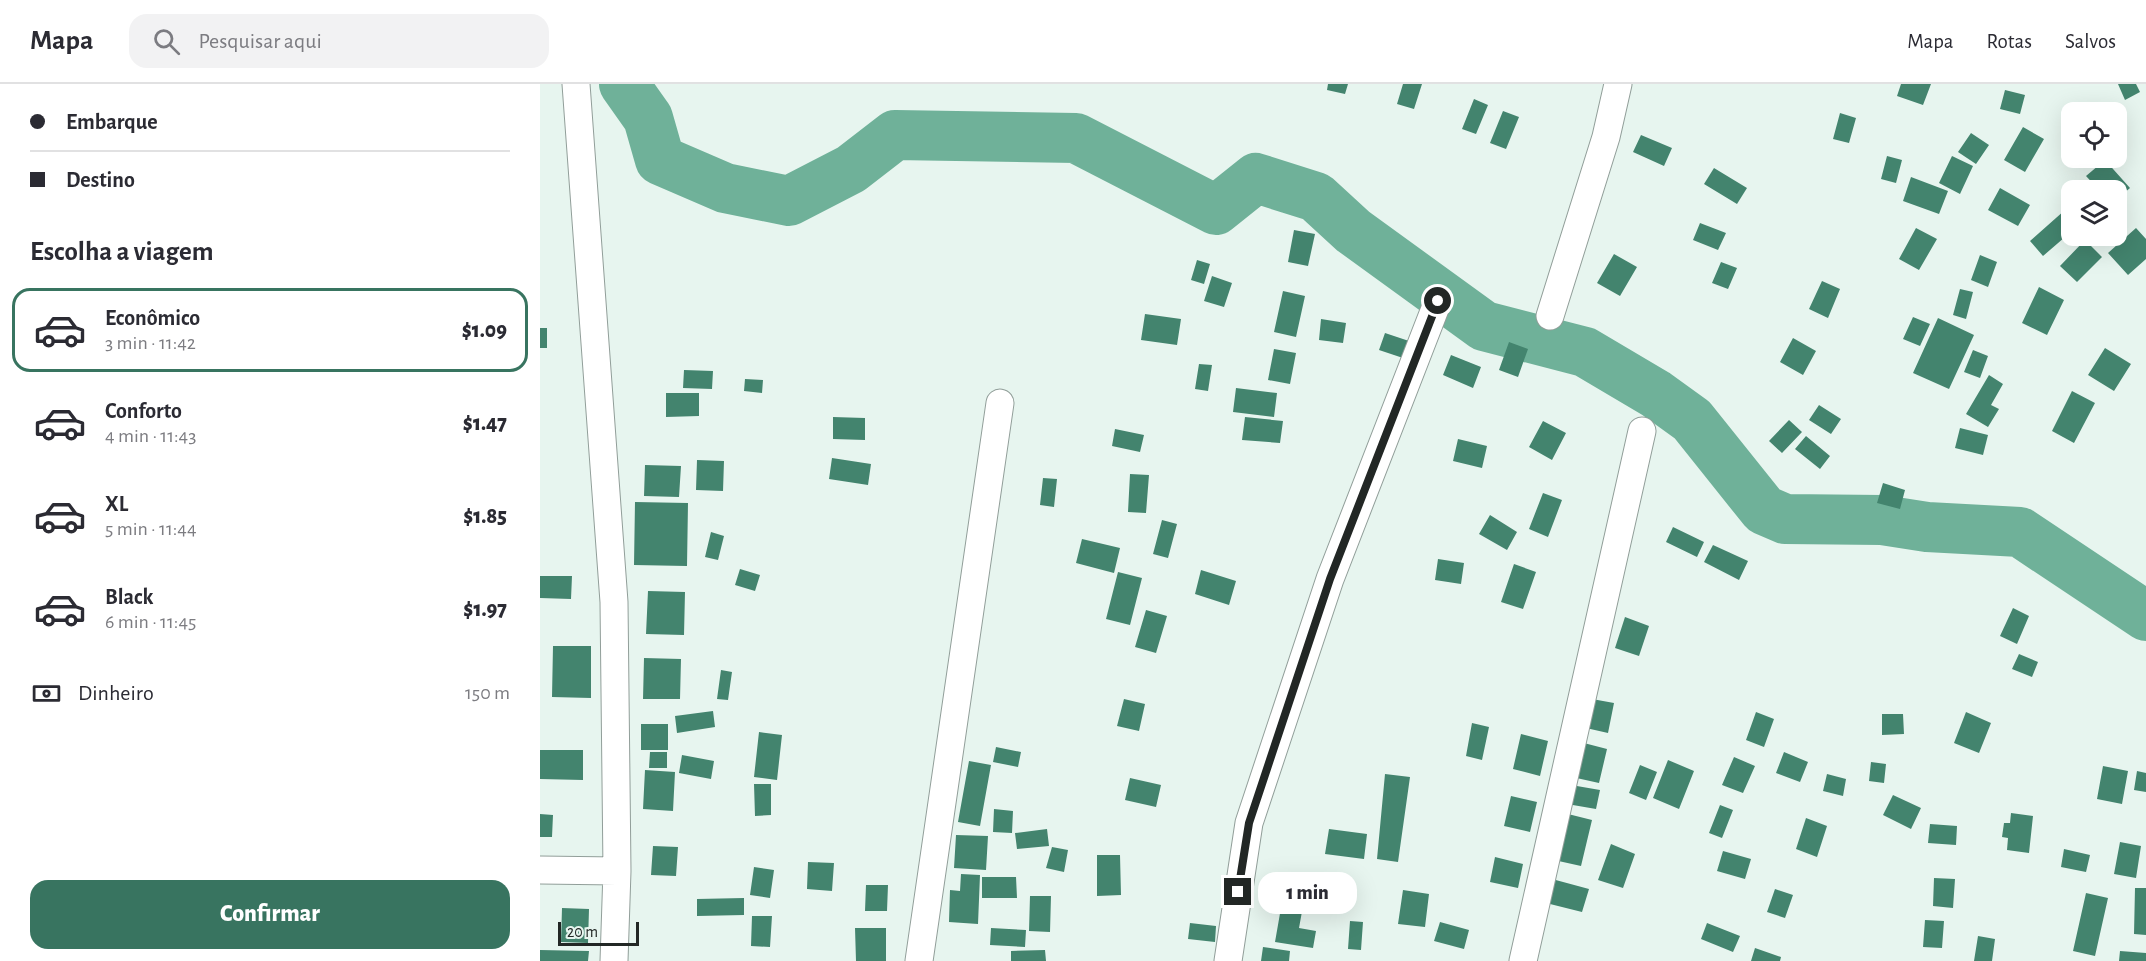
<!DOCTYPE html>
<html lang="pt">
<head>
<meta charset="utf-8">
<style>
  body { margin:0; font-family:"Alegreya Sans",sans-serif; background:#f2f2f3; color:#2b2b33; height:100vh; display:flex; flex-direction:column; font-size:22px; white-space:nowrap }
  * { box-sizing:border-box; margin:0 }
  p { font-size:20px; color:#7c7c81 }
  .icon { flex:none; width:33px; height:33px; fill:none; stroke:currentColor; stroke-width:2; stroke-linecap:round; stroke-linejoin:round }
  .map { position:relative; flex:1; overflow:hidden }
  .details { display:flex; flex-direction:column; background:#fff; width:540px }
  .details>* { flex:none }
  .banner { display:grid; align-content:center; height:132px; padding:0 30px; background:#fff }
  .fabs { position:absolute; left:1521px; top:18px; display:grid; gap:12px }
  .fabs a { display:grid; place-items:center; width:66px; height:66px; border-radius:12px; background:#fff; box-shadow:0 6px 24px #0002; font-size:30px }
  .scale { position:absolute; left:18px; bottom:15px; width:81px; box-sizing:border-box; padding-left:6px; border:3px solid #222725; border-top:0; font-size:16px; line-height:21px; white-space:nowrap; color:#222725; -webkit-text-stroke:4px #e7f5ef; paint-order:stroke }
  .end { position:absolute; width:27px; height:27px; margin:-14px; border:8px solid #222725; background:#fff; box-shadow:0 0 0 3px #fff }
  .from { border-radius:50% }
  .bubble { position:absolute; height:42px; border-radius:18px; background:#fff; box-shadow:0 6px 24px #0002; font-size:20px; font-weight:800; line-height:42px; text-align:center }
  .banner b { display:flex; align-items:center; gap:21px; height:57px; font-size:22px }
  .banner b+b { border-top:2px solid #e1e1e2 }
  .banner i { width:15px; height:15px; background:#2b2b33 }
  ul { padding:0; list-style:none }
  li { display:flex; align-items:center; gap:18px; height:84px; margin:0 12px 9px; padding:0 18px; border:3px solid transparent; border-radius:18px }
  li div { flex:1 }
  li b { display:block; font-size:22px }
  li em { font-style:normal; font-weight:800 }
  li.active { border-color:#387460 }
  li>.icon { width:54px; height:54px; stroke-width:1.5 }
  h2 { padding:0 30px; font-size:27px; line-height:72px }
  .pay { display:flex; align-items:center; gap:15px; height:66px; padding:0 30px; font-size:22px }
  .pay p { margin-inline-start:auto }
  .action { display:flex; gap:12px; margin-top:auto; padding:12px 30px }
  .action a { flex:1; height:69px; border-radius:18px; background:#387460; color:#fff; font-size:24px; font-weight:800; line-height:69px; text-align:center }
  header { display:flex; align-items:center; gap:36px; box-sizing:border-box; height:84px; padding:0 30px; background:#fff; border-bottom:2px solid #e1e1e2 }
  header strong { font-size:28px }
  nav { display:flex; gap:33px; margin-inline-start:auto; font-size:21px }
  .search { width:420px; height:54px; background:#f2f2f3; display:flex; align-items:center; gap:15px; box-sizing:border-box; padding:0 21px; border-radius:18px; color:#7c7c81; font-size:22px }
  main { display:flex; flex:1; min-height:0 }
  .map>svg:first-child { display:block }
</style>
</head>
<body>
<header>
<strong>Mapa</strong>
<div class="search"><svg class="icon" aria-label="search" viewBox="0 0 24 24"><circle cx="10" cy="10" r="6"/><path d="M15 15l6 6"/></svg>Pesquisar aqui</div>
<nav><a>Mapa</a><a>Rotas</a><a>Salvos</a></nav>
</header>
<main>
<section class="details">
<div class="banner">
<b><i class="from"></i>Embarque</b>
<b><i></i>Destino</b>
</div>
<h2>Escolha a viagem</h2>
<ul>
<li class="active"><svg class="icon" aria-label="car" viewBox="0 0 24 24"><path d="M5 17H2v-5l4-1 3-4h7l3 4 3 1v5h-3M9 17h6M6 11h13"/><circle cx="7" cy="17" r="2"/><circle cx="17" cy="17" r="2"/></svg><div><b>Econômico</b><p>3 min · 11:42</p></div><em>$1.09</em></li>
<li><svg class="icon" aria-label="car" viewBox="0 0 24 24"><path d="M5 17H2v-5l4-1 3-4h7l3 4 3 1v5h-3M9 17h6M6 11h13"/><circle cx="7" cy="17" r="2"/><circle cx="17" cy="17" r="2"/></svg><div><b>Conforto</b><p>4 min · 11:43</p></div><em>$1.47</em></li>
<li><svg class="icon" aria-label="car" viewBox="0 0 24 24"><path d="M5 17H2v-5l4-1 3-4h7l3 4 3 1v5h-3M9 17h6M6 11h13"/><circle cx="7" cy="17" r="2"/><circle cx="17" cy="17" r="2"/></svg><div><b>XL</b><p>5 min · 11:44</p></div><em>$1.85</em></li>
<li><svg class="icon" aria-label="car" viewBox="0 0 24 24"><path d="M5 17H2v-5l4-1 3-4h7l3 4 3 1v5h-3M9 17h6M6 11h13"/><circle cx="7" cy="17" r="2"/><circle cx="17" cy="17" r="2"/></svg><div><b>Black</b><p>6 min · 11:45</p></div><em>$1.97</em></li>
</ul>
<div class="pay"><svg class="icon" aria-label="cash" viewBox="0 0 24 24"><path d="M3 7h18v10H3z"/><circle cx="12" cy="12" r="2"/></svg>Dinheiro<p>150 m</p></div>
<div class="action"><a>Confirmar</a></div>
</section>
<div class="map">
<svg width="1606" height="877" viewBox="0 0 1606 877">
  <rect width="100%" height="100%" fill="#e7f5ef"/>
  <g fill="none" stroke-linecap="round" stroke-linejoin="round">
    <!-- river -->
    <path stroke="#6fb199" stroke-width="50" d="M84 0 108 34 120 76 185 104 249 117 311 85 355 51 536 54 676 126 716 94 776 113 813 147 944 242 1045 268 1116 310 1152 336 1224 426 1245 435 1342 436 1387 443 1480 448 1606 532"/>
  </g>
  <!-- building -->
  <path fill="#43846e" d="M788 0H808L805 10 787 6Z
    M863 0H882L874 25 857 20Z
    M1361 0H1391L1383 21 1357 12Z
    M1578 0H1596L1600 8 1585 16Z
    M1465 6 1485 11 1480 30 1460 25Z
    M934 15 948 21 936 50 922 45Z
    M963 27 979 33 966 65 950 59Z
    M1300 29 1316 34 1309 59 1293 55Z
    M1483 43 1504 55 1485 88 1464 76Z
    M1431 49 1449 61 1436 80 1418 68Z
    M1101 51 1132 64 1124 82 1093 68Z
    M1347 72 1362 76 1356 99 1341 95Z
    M1412 72 1433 82 1420 110 1399 99Z
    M1565 76 1590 104 1576 116V106H1559L1546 92Z
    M1174 84 1207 104 1197 120 1164 100Z
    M1371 93 1408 107 1399 130 1363 117Z
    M1460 104 1490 121 1478 142 1448 126Z
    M1525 126 1532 134V147L1503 172 1490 157Z
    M1160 139 1186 149 1178 166 1153 156Z
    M1376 144 1397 155 1379 186 1359 175Z
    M1596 144 1606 155V175L1588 191 1568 169Z
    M754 146 775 150 768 182 748 178Z
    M1545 156 1562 173 1537 198 1520 182Z
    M1074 170 1097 183 1080 212 1057 199Z
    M1440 171 1457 178 1448 203 1431 196Z
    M657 176 670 180 664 200 651 196Z
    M1181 178 1197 184 1188 205 1172 199Z
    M672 192 692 199 684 223 664 217Z
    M1282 197 1300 205 1288 234 1269 225Z
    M1499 203 1524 216 1507 251 1482 239Z
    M1420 205 1433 208 1426 235 1413 231Z
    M743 207 765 212 756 253 734 248Z
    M605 230 641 235 637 261 601 256Z
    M1373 233 1390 240 1380 262 1363 255Z
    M1398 234 1434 251 1409 305 1373 289Z
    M781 235 806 239 803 259 779 256Z
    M0 244H7V264H0Z
    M845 249 872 258 866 275 839 266Z
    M1253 254 1276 267 1263 291 1240 278Z
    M969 258 988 265 978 293 959 286Z
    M1565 264 1591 280 1574 307 1548 291Z
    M734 265 756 269 750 300 728 296Z
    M1433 266 1448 272 1440 294 1424 288Z
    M911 271 941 283 933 304 903 291Z
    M659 280 672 281 668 307 655 305Z
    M144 286 173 287 172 305 143 304Z
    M1449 291 1463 300 1451 321 1459 325 1448 343 1426 330Z
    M205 295 223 296 222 309 204 307Z
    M696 304 737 309 734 333 693 328Z
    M1532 307 1555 319 1534 359 1512 347Z
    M126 309H159V332L126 333Z
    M1279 321 1301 335 1291 350 1269 336Z
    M293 333 325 334V356L293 355Z
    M705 333 743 337 740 359 702 356Z
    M1249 336 1262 348 1242 369 1229 357Z
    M1003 337 1026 349 1012 376 989 363Z
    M1420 344 1448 351 1443 371 1415 364Z
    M575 345 604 351 600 368 572 362Z
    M1266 352 1290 372 1280 385 1255 365Z
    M918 355 947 362 942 384 913 377Z
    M292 374 331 380 328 401 289 395Z
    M157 376 184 377 183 407 156 406Z
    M105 381 141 382 139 413 104 412Z
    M590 390 609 391 606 429 588 428Z
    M503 394 517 395 514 423 500 421Z
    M1343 399 1365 406 1360 425 1337 419Z
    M1003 409 1022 416 1008 453 989 445Z
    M95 418 148 419 147 482 94 481Z
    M950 431 977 448 967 466 939 450Z
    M622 436 637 440 628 474 613 470Z
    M1133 443 1164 458 1157 473 1126 458Z
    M171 448 184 452 178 476 165 473Z
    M542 455 580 464 574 489 536 479Z
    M1173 461 1208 477 1199 496 1164 478Z
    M898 475 924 479 921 500 895 496Z
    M974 480 996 488 983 525 961 518Z
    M200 485 220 491 215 507 195 501Z
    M661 486 696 497 689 521 655 510Z
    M578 488 602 494 590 541 566 535Z
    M0 492H32L31 515 0 514Z
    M108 507 145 508 144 551 106 550Z
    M1473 524 1489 532 1477 560 1460 552Z
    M606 526 627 532 616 569 595 563Z
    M1085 533 1109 542 1099 572 1075 564Z
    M13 562H51V614L12 613Z
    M1479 570 1498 578 1492 593 1472 585Z
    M104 574 141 575 140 615H103Z
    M181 586 192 588 188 616 177 615Z
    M584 615 605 620 599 647 577 642Z
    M1052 615 1074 619 1068 649 1046 644Z
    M173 627 175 643 137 649 135 632Z
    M1216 628 1234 635 1224 663 1206 656Z
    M1426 628 1451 639 1439 669 1414 659Z
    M1342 630H1363L1364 650 1342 651Z
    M932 639 949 643 942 676 926 672Z
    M101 640H128V666H101Z
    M219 648 242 651 237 696 214 693Z
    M981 650 1008 657 1000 692 973 685Z
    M1040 658 1067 665 1059 699 1032 693Z
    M456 663 481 668 478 683 453 678Z
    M0 666H43V696L0 695Z
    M110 668H127V684H109Z
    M1244 668 1268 678 1260 698 1236 689Z
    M142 671 174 677 171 695 139 689Z
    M1194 673 1215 682 1203 709 1182 701Z
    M1128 676 1154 687 1139 725 1113 714Z
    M429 677 451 681 440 742 418 738Z
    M1331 678 1346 680 1344 699 1329 697Z
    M1100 681 1117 688 1106 716 1089 709Z
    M1563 682 1588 687 1582 720 1557 715Z
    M105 686 135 688 133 727 103 725Z
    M1597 687 1606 689V708L1594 706Z
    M845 690 870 693 858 778 837 775Z
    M1287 690 1306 695 1303 712 1283 707Z
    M590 694 621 701 616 723 585 716Z
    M214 700H231V731L215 732Z
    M1031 701 1060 706 1056 725 1027 720Z
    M1353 711 1381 724 1371 745 1343 731Z
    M971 712 997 718 990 748 964 742Z
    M1180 721 1193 726 1182 754 1169 749Z
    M454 725 473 727 472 749 453 748Z
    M1024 729 1052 736 1041 782 1014 776Z
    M1471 729 1493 732 1489 769 1467 766 1468 754 1462 753 1464 739H1470Z
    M0 730 13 731 12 753H0Z
    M1266 734 1287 742 1277 773 1256 765Z
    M1390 740 1417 742 1416 761 1388 759Z
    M507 745 509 762 477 765 475 749Z
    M789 745 827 750 824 775 785 770Z
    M416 751 448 752 446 786 414 784Z
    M1580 758 1601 762 1596 794 1574 790Z
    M1071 760 1095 770 1083 804 1058 796Z
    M113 762 138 763 136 792 111 791Z
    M512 763 528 766 524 788 506 784Z
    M1524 765 1550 771 1546 788 1521 783Z
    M1183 767 1211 775 1205 795 1177 787Z
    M557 771H580L581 811 557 812Z
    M955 773 983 780 978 804 950 798Z
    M268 778 294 779 292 807 267 805Z
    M214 783 234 786 230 814 210 811Z
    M421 790 440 791 438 840 409 838 410 806 420 807Z
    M442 793H476L477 814H442Z
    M1394 794 1415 795 1413 824 1393 822Z
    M1012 795 1049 805 1042 828 1006 819Z
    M326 801H348L347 827H325Z
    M1595 804H1606V851L1594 850Z
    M1235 805 1253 811 1245 834 1227 828Z
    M863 806 889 810 885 843 858 840Z
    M1546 809 1568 814 1555 872 1533 867Z
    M490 812H511L510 848 489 847Z
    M204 814V831L157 832V815Z
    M742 818 763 822 759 844 776 847 773 864 735 858Z
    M22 824 49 825 48 859 21 858Z
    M212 832H232L230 863 211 862Z
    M1385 836 1404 837 1402 864 1383 863Z
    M810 837 823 838 821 866 808 865Z
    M900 838 929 846 924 865 894 857Z
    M650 839 676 842 675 858 648 855Z
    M1167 839 1200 852 1193 868 1161 855Z
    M315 844H346V877H316Z
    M451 844 486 846 485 863 450 861Z
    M1438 852 1455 855 1452 877H1434Z
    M723 863 750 867 749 877H721Z
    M1215 864 1241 873 1240 877H1211Z
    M0 866 49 867 48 877H0Z
    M505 866 506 877H471V867Z
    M1580 867 1606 869V877H1579Z"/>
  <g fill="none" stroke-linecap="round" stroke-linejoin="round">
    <defs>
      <path id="minor" d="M36 0 74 518 77 787 74 877
        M1010 232 1066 53 1078 0
        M0 786 77 787
        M379 877 460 319
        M688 877 709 739 790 495 898 217
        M983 877 1102 347"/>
    </defs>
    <!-- minor casing -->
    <use href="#minor" stroke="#919e99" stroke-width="29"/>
    <!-- minor -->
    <use href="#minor" stroke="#fff" stroke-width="27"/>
  </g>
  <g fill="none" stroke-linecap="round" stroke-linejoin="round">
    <!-- route -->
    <path stroke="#222725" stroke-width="8" d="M698 808 709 739 790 495 898 217"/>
  </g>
</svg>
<div class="fabs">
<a><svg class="icon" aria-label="locate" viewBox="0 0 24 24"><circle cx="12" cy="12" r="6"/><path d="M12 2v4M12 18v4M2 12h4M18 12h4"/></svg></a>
<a><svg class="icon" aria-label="layers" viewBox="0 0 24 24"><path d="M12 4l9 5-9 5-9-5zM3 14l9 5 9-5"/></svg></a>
</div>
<div class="scale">20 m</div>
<i class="end from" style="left:898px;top:217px"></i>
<i class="end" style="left:698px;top:808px"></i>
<div class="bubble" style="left:718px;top:788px;width:99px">1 min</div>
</div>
</main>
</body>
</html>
